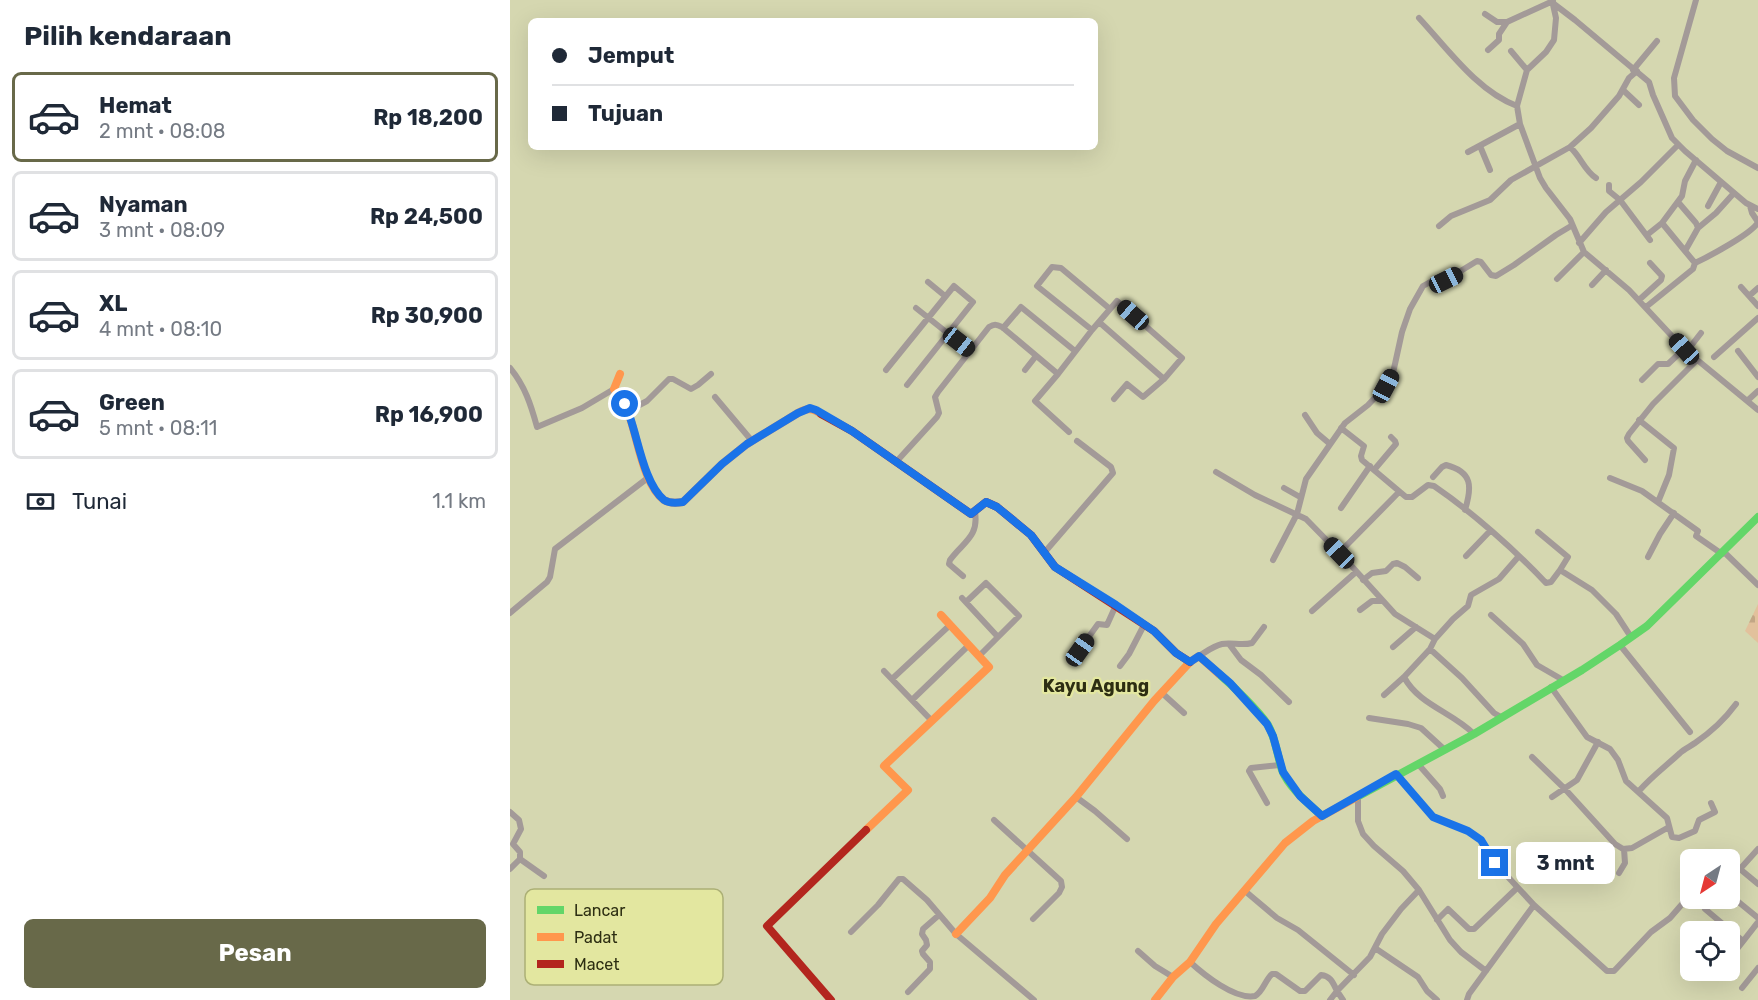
<!DOCTYPE html>
<html lang="id">
<head>
<meta charset="utf-8">
<style>
  body { margin:0; font-family:Rubik,sans-serif; background:#f2f2f3; color:#1f2937; height:100vh; display:flex; flex-direction:column; font-size:22px; white-space:nowrap }
  * { box-sizing:border-box; margin:0 }
  p { font-size:20px; color:#747a83 }
  .icon { flex:none; width:33px; height:33px; fill:none; stroke:currentColor; stroke-width:2; stroke-linecap:round; stroke-linejoin:round }
  .map { position:relative; flex:1; overflow:hidden }
  .side { display:flex; flex-direction:column; background:#fff; width:510px }
  .side>* { flex:none }
  .guide { position:absolute; left:18px; top:18px; width:570px; height:132px; border-radius:9px; box-shadow:0 6px 24px #0002; display:grid; align-content:center; height:132px; padding:0 24px; background:#fff }
  .needle { width:39px; rotate:216deg }
  .fabs { position:absolute; left:1170px; top:849px; display:grid; gap:12px }
  .fabs a { display:grid; place-items:center; width:60px; height:60px; border-radius:9px; background:#fff; box-shadow:0 6px 24px #0002; font-size:30px }
  .end { position:absolute; width:27px; height:27px; margin:-14px; border:8px solid #1a73e8; background:#fff; box-shadow:0 0 0 3px #fff }
  .from { border-radius:50% }
  .bubble { position:absolute; height:42px; border-radius:9px; background:#fff; box-shadow:0 6px 24px #0002; font-size:20px; font-weight:700; line-height:42px; text-align:center }
  .car { position:absolute; width:18px; height:36px; margin:-18px -9px; border-radius:8px; box-shadow:0 0 4px 2px #0007; background:linear-gradient(#222 24%,#8ab4d8 0 40%,#222 0 76%,#8ab4d8 0 86%,#222 0) }
  .guide b { display:flex; align-items:center; gap:21px; height:57px; font-size:22px }
  .guide b+b { border-top:2px solid #e0e1e3 }
  .guide i { width:15px; height:15px; background:#1f2937 }
  ul { padding:0; list-style:none }
  li { display:flex; align-items:center; gap:18px; height:90px; margin:0 12px 9px; padding:0 12px; border:3px solid #e0e1e3; border-radius:9px }
  li div { flex:1 }
  li b { display:block; font-size:22px }
  li em { font-style:normal; font-weight:700 }
  li.on { border-color:#686949 }
  li>.icon { width:54px; height:54px; stroke-width:1.5 }
  h2 { padding:0 24px; font-size:27px; line-height:72px }
  .pay { display:flex; align-items:center; gap:15px; height:66px; padding:0 24px; font-size:22px }
  .pay p { margin-inline-start:auto }
  .button { display:flex; gap:12px; margin-top:auto; padding:12px 24px }
  .button a { flex:1; height:69px; border-radius:9px; background:#686949; color:#fff; font-size:24px; font-weight:700; line-height:69px; text-align:center }
  main { display:flex; flex:1; min-height:0 }
  .map>svg:first-child { display:block }
</style>
</head>
<body>
<main>
<section class="side">
<h2>Pilih kendaraan</h2>
<ul>
<li class="on"><svg class="icon" aria-label="car" viewBox="0 0 24 24"><path d="M5 17H2v-5l4-1 3-4h7l3 4 3 1v5h-3M9 17h6M6 11h13"/><circle cx="7" cy="17" r="2"/><circle cx="17" cy="17" r="2"/></svg><div><b>Hemat</b><p>2 mnt · 08:08</p></div><em>Rp 18,200</em></li>
<li><svg class="icon" aria-label="car" viewBox="0 0 24 24"><path d="M5 17H2v-5l4-1 3-4h7l3 4 3 1v5h-3M9 17h6M6 11h13"/><circle cx="7" cy="17" r="2"/><circle cx="17" cy="17" r="2"/></svg><div><b>Nyaman</b><p>3 mnt · 08:09</p></div><em>Rp 24,500</em></li>
<li><svg class="icon" aria-label="car" viewBox="0 0 24 24"><path d="M5 17H2v-5l4-1 3-4h7l3 4 3 1v5h-3M9 17h6M6 11h13"/><circle cx="7" cy="17" r="2"/><circle cx="17" cy="17" r="2"/></svg><div><b>XL</b><p>4 mnt · 08:10</p></div><em>Rp 30,900</em></li>
<li><svg class="icon" aria-label="car" viewBox="0 0 24 24"><path d="M5 17H2v-5l4-1 3-4h7l3 4 3 1v5h-3M9 17h6M6 11h13"/><circle cx="7" cy="17" r="2"/><circle cx="17" cy="17" r="2"/></svg><div><b>Green</b><p>5 mnt · 08:11</p></div><em>Rp 16,900</em></li>
</ul>
<div class="pay"><svg class="icon" aria-label="cash" viewBox="0 0 24 24"><path d="M3 7h18v10H3z"/><circle cx="12" cy="12" r="2"/></svg>Tunai<p>1.1 km</p></div>
<div class="button"><a>Pesan</a></div>
</section>
<div class="map">
<svg width="1248" height="1000" viewBox="0 0 1248 1000">
  <defs>
    <pattern id="cemetery-stones" width="16" height="16" patternUnits="userSpaceOnUse" patternTransform="scale(1.5)"><rect width="16" height="16" fill="#e2c19c"/><path d="M2 7V4a2 2 0 0 1 4 0v3zM10 15v-3a2 2 0 0 1 4 0v3z" fill="#c2a685"/></pattern>
  </defs>
  <rect width="100%" height="100%" fill="#d5d7b0"/>
  <!-- cemetery -->
  <path fill="url(#cemetery-stones)" d="M1248 604V643L1235 631Z"/>
  <g fill="none" stroke-linecap="round" stroke-linejoin="round">
    <!-- street -->
    <path stroke="#a39a98" stroke-width="6" d="M1042 0 1046 18 1044 40 1036 52 1017 70 1007 106 1010 124 1030 178 1036 188 1060 219 1074 252 1119 290 1174 349 1248 410
      M1186 0 1164 78 1165 96 1183 120 1202 139 1217 151 1248 168
      M1044 4 1065 20 1139 82 1143 95 1162 138 1175 151 1236 203 1248 209
      M975 14 987 22H997
      M909 18C937 48 967 91 1007 106
      M978 50 989 40V34L997 22 1043 1
      M1001 51 1017 70
      M1123 70 1147 41
      M1113 90 1129 105
      M970 146 980 170
      M1060 147C1071 157 1074 170 1086 178
      M958 152 1010 124
      M1099 185V191L1110 200 1140 240
      M1168 202 1186 223 1188 228 1175 251 1185 263
      M1198 206 1211 182
      M1152 223 1175 251
      M929 226 941 216 980 200 1001 180 1060 147 1081 128 1109 96 1119 78 1127 71
      M1188 228 1206 213 1224 193
      M1137 235 1152 223 1172 196 1175 181 1186 160
      M1069 243 1096 212 1131 182 1168 145
      M1047 279 1074 252
      M418 282 435 296
      M1082 285 1096 270
      M1231 287 1248 306
      M1239 296 1248 288
      M1129 300 1151 280 1152 276 1140 263
      M1136 307 1183 269 1185 263C1198 257 1243 233 1248 222L1242 213 1240 206
      M406 308 460 351
      M589 322 654 379
      M493 328 511 307 565 351
      M582 330 527 286 542 267 551 268 600 309
      M1177 351 1191 333
      M1228 351 1248 377
      M1204 357 1248 318
      M0 368C15 386 21 405 27 427L72 408 104 389
      M376 370 444 286 463 302 397 385
      M515 370 526 356
      M548 374 582 330 607 301 672 358 654 379 633 397 617 384 604 399
      M1132 380 1148 364H1158L1174 349
      M205 397 242 441
      M1237 401 1248 391
      M118 411 137 401 159 379H163L181 389 188 385 201 374
      M795 415 807 433 820 444
      M1129 420 1164 448 1159 475 1148 502
      M831 428 854 446 851 456 852 460 896 497H902L918 485 924 486C962 512 1004 549 1036 583L1041 582 1050 570 1082 590 1106 614 1121 637
      M1135 460 1118 441 1117 438 1119 434 1143 404 1187 360
      M387 461 427 417 429 413 425 397 428 392 479 327C484 324 486 324 492 327L548 374 525 401 559 432
      M864 470 886 444 885 441 881 437
      M706 472 745 495 796 519 837 561 885 614 925 639
      M923 477 932 467 936 465C963 472 962 487 955 510
      M1100 478 1132 491 1188 531 1186 536 1212 554
      M774 488 790 497
      M831 508 860 466
      M1028 532 1058 557 1050 570
      M1214 552 1248 585
      M534 553 603 473 601 467 567 441
      M829 553 889 492
      M956 556 980 531
      M1138 557 1150 534 1164 513
      M763 560 787 514 796 479 835 423 858 405 876 386 883 373 892 332 900 309 913 286 922 281 936 280 967 261 971 262 981 275 986 276 1004 265 1046 235 1061 226
      M453 576 439 564 440 560C453 542 469 537 465 512
      M853 580 862 573 876 571 883 564 887 563 895 567 908 578
      M452 598 488 637
      M456 602 476 583 509 616 469 656
      M850 610 862 601H872
      M802 611 846 572
      M0 613 37 582 40 577 45 549 139 477
      M981 615 1013 644 1027 665 1053 680
      M719 644 731 660 751 675 779 702
      M1110 645 1180 732
      M883 647 906 627
      M570 649 588 624 597 625 606 605
      M920 649 952 678 984 713 991 717
      M689 656C696 652 703 646 712 644 722 642 731 646 742 643L754 627
      M610 666 619 654 634 625
      M374 671 422 721
      M894 677C909 705 942 712 964 734
      M382 679 440 625
      M1041 687 1077 737 1100 749 1108 760 1116 781 1157 818 1162 837 1169 838 1185 831 1189 820 1205 812 1201 803
      M652 693 674 713
      M874 695 894 677 920 649 925 639 943 619 958 606 961 595 989 579 1009 556
      M402 700 459 645
      M859 718 898 724 911 728 935 750
      M1022 757 1055 789 1105 844 1113 849 1122 848 1159 827
      M908 764 930 789 933 796
      M886 774 923 817 958 831 971 840 985 863 1024 905 1097 971H1104L1141 932 1160 918 1180 895
      M1129 791C1141 777 1156 766 1170 753 1174 749 1181 746 1185 743 1201 732 1215 719 1226 704
      M566 797 585 811 617 839
      M1042 797 1067 780 1088 742
      M757 803 739 771 741 768 770 765
      M0 812 9 820 11 829 3 844 10 852V859L0 869
      M484 820 551 881 552 887 549 893 523 919
      M1248 849 1230 869 1248 884
      M10 859 34 876
      M1109 873 1115 863 1114 849
      M909 890 940 940 951 952 976 971
      M735 891 767 918 788 930 844 975
      M1220 895 1248 918
      M1203 898 1195 909 1233 941
      M927 920 938 909 959 929H964L1007 888
      M341 932 368 905 389 879H393L417 900 446 934 524 1000
      M865 948 908 977 917 991 927 1000
      M628 951 645 966 663 977
      M1220 958 1248 922
      M680 962C693 974 725 1000 745 996 753 992 755 980 762 974H766L790 991H795L811 975C821 976 823 983 827 991L820 1000
      M1232 988 1248 968
      M398 992 420 969V962L413 954 412 951 417 945 416 940 412 934 413 929 429 915
      M833 1000 827 991 860 957 872 934 891 909 909 890 893 871 864 846 853 834 848 821V797
      M957 1000 959 994 1024 905"/>
    <!-- fast -->
    <path stroke="#63d668" stroke-width="8" d="M709 674C723 686 748 710 758 725 766 739 767 755 772 770 779 788 798 803 812 816
      M847 797 964 734 1072 670 1110 645 1137 626 1248 517"/>
    <!-- slow -->
    <path stroke="#ff974d" stroke-width="8" d="M110 374 104 389C111 398 116 407 120 418 128 441 134 486 154 500 160 504 167 503 173 502L212 464 237 444 288 413C297 408 302 408 311 414
      M356 830 398 790 374 766 479 667 431 615
      M446 934 480 898 495 875 566 797 644 701 680 662 689 656 709 674
      M645 1000 663 977 680 962 706 924 775 843 803 821 847 797"/>
    <!-- jam -->
    <path stroke="#b3261e" stroke-width="8" d="M311 414 342 431 461 514 476 502 487 507 521 535 545 567 644 631 666 653 680 662
      M321 1000 257 926 356 830"/>
  </g>
  <g fill="none" stroke-linecap="round" stroke-linejoin="round">
    <!-- route -->
    <path stroke="#1a73e8" stroke-width="8" d="M115 404C127 429 132 482 154 500 160 504 167 503 173 502L212 464 237 444 288 413 300 408 306 410 342 431 461 514 476 502 487 507 521 535 545 567 606 605 644 631 666 653 680 662 689 656 720 683 757 724 763 736 773 772 790 796 812 816 886 774 923 817 958 831 971 840 985 863"/>
  </g>
  <g text-anchor="middle" dominant-baseline="central" stroke-width="4.5" stroke-linejoin="round" paint-order="stroke">
    <!-- quarter labels -->
    <g font-size="18" font-weight="bold" fill="#2d2e12" stroke="#e3e7a0">
      <text x="586" y="686">Kayu Agung</text>
    </g>
  </g>
  <!-- legend -->
  <rect x="15" y="889" width="198" height="96" rx="9" fill="#e3e7a0" stroke="#acb075" stroke-width="1.5"/>
  <rect x="27" y="906" width="27" height="8" fill="#63d668"/>
  <rect x="27" y="933" width="27" height="8" fill="#ff974d"/>
  <rect x="27" y="960" width="27" height="8" fill="#b3261e"/>
  <g font-size="16" fill="#2d2e12">
    <text x="64" y="916">Lancar</text>
    <text x="64" y="943">Padat</text>
    <text x="64" y="970">Macet</text>
  </g>
</svg>
<div class="fabs">
<a><svg class="needle" viewBox="-14 -14 28 28"><path d="M0-13l5 13h-10z" fill="#e53935"/><path d="M0 13l5-13h-10z" fill="#747a83"/></svg></a>
<a><svg class="icon" aria-label="locate" viewBox="0 0 24 24"><circle cx="12" cy="12" r="6"/><path d="M12 2v4M12 18v4M2 12h4M18 12h4"/></svg></a>
</div>
<i class="end from" style="left:115px;top:404px"></i>
<i class="end" style="left:985px;top:863px"></i>
<div class="bubble" style="left:1006px;top:842px;width:99px">3 mnt</div>
<i class="car" style="left:936px;top:280px;rotate:64deg"></i>
<i class="car" style="left:623px;top:315px;rotate:311deg"></i>
<i class="car" style="left:449px;top:342px;rotate:128deg"></i>
<i class="car" style="left:1174px;top:349px;rotate:318deg"></i>
<i class="car" style="left:876px;top:386px;rotate:28deg"></i>
<i class="car" style="left:829px;top:553px;rotate:316deg"></i>
<i class="car" style="left:570px;top:650px;rotate:35deg"></i>
<div class="guide">
<b><i class="from"></i>Jemput</b>
<b><i></i>Tujuan</b>
</div>
</div>
</main>
</body>
</html>
